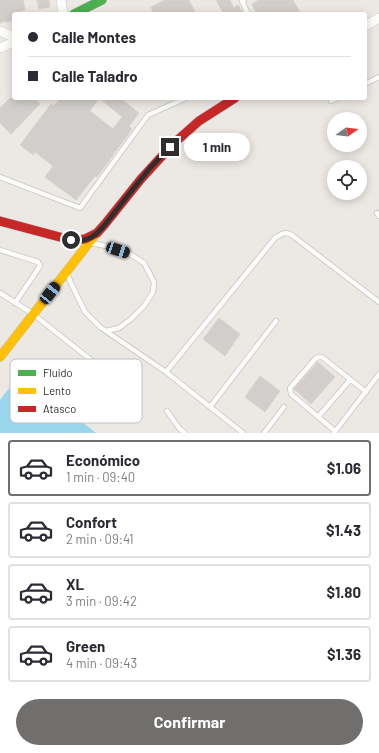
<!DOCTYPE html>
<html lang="es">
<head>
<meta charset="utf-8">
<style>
  body { margin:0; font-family:Barlow,sans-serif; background:#f7f7f7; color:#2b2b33; height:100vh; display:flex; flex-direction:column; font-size:15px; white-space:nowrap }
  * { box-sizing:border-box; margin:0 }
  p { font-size:13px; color:#7c7c81 }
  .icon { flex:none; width:22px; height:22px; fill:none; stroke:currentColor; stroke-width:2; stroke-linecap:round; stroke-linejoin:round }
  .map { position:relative; height:433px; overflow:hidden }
  .panel { display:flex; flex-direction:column; background:#fff; flex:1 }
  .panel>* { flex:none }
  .banner { position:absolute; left:12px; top:12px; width:355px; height:88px; border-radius:4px; box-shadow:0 2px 10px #0003; display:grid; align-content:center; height:88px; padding:0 16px; background:#fff }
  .needle { width:26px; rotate:76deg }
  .fabs { position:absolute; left:327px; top:112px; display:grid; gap:8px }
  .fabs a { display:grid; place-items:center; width:40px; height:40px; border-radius:50%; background:#fff; box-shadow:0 2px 10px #0003; font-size:20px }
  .end { position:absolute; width:18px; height:18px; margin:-9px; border:5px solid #2e2e2e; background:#fff; box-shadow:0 0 0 2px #fff }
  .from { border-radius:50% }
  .bubble { position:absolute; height:28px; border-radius:14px; background:#fff; box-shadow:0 2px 10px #0003; font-size:13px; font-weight:700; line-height:28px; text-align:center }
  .car { position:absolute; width:12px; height:24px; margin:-12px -6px; border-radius:5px; box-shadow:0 0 3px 1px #0007; background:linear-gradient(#222 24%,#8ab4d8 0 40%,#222 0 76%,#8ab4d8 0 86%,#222 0) }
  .banner b { display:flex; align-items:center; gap:14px; height:38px; font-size:15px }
  .banner b+b { border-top:1px solid #e1e1e2 }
  .banner i { width:10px; height:10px; background:#2b2b33 }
  ul { padding:7px 0 0; list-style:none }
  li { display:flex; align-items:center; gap:12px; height:56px; margin:0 8px 6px; padding:0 8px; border:2px solid #e1e1e2; border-radius:4px }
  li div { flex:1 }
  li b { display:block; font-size:15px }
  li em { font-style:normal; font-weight:700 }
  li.active { border-color:#706f6e }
  li>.icon { width:36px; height:36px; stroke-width:1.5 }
  .button { display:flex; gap:8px; margin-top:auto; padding:8px 16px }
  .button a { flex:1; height:46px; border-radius:24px; background:#706f6e; color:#fff; font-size:16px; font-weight:700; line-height:46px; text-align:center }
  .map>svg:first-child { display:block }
</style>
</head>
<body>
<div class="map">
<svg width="379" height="433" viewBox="0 0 379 433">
  <rect width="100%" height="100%" fill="#ece8e4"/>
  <!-- water -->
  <path fill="#99d6ec" d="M21 373 96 433H0V400Z"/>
  <!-- building -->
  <path fill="#d1cecb" stroke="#d7d4d0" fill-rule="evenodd" d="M0 0H23L25 10 14 13V20L7 22 5 21 0 23Z
    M37 0H49L50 7 39 9Z
    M165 0H189L196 14H154L151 7Z
    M216 0H230L234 8 238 5 243 14H221L223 13Z
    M259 0H293L301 14H257L252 4Z
    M10 98H35L40 104 11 134 0 123V108Z
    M61 98H120L139 113 129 126 132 129 97 177 95 176 76 200 45 177 53 166 35 152 33 155 20 145 51 104 53 106ZM99 98 122 117 113 129 90 111Z
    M219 318 240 334 225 356 203 339Z
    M318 362 335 377 311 404 294 389Z
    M260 376 280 391 265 412 245 397Z"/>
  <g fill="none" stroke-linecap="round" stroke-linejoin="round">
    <defs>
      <path id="lane" d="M244 0 242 1 248 14
        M365 84 379 77
        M331 101 338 98
        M0 177 80 208 148 115 186 98
        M377 213 379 216
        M91 243 106 246 130 254 144 263 154 282 153 292 144 306 131 319 119 328 106 331
        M0 250 38 262 40 266 15 303
        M68 275 70 281 85 312 100 327 166 372 243 433
        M0 293 33 314 91 360 118 386 134 417
        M166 372 275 238C283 233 285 231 293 236L379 302
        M210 407 276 321
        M167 411 179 428 185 433
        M318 417 350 380
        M335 431 291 394 290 388 316 358 319 357H322L366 392
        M264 433 284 407
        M334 433 379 374"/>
      <path id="street" d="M61 0 63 14
        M365 26 379 18
        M0 31 14 37
        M0 48 14 42"/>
      <path id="fast" d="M74 14 102 0"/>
      <path id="slow" d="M0 357 95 235"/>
      <path id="jam" d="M0 221 71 240 85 239 97 233 105 224 141 179 173 144 199 121 235 98"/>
    </defs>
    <!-- lane casing -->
    <use href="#lane" stroke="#c5c4c5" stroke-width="6"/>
    <!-- street casing -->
    <use href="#street" stroke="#c5c4c5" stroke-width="10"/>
    <!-- fast casing -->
    <use href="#fast" stroke="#c5c4c5" stroke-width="10"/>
    <!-- slow casing -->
    <use href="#slow" stroke="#c5c4c5" stroke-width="10"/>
    <!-- jam casing -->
    <use href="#jam" stroke="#c5c4c5" stroke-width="10"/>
    <!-- lane -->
    <use href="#lane" stroke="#fcfcfb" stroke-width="4.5"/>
    <!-- street -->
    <use href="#street" stroke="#fcfcfb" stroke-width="9"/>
    <!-- fast -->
    <use href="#fast" stroke="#4caf50" stroke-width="9"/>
    <!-- slow -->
    <use href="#slow" stroke="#ffc107" stroke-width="9"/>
    <!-- jam -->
    <use href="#jam" stroke="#c62828" stroke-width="9"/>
  </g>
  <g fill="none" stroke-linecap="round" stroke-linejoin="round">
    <!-- route -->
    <path stroke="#2e2e2e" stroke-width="5" d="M71 240 81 241 90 238 96 234 103 227 133 189 151 167 170 147"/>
  </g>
  <!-- legend -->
  <rect x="10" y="359" width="132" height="64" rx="6" fill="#fff" stroke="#c0c0c0" stroke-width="1"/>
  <rect x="18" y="370" width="18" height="6" fill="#4caf50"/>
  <rect x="18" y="388" width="18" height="6" fill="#ffc107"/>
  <rect x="18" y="406" width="18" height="6" fill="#c62828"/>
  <g font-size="11" fill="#2e2e2e">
    <text x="43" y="377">Fluido</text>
    <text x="43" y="395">Lento</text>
    <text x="43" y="413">Atasco</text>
  </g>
</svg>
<div class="fabs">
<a><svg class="needle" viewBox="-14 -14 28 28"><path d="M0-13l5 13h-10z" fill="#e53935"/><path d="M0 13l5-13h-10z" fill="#7c7c81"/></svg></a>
<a><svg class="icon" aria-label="locate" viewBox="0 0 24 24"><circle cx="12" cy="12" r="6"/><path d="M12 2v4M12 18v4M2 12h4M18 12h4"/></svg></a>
</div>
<i class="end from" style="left:71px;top:240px"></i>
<i class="end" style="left:170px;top:147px"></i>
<div class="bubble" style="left:184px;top:133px;width:66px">1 min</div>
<i class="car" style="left:118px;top:250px;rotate:108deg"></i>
<i class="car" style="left:50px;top:293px;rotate:38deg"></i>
<div class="banner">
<b><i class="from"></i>Calle Montes</b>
<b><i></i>Calle Taladro</b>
</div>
</div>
<section class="panel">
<ul>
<li class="active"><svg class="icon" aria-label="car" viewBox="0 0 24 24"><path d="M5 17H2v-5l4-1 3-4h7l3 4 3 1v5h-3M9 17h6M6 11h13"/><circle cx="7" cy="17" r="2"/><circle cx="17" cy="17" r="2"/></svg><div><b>Económico</b><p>1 min · 09:40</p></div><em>$1.06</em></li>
<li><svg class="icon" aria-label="car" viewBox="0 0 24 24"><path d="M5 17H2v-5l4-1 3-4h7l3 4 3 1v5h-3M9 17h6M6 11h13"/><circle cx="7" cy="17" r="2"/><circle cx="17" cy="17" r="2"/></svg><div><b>Confort</b><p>2 min · 09:41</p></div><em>$1.43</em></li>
<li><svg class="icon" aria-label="car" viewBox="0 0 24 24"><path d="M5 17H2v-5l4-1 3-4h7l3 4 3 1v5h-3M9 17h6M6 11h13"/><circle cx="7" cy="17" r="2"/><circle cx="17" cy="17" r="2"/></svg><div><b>XL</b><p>3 min · 09:42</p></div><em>$1.80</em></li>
<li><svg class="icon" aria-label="car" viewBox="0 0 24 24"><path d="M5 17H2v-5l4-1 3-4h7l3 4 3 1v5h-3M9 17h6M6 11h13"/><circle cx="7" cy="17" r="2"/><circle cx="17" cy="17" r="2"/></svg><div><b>Green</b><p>4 min · 09:43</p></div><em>$1.36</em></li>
</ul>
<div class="button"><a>Confirmar</a></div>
</section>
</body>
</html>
